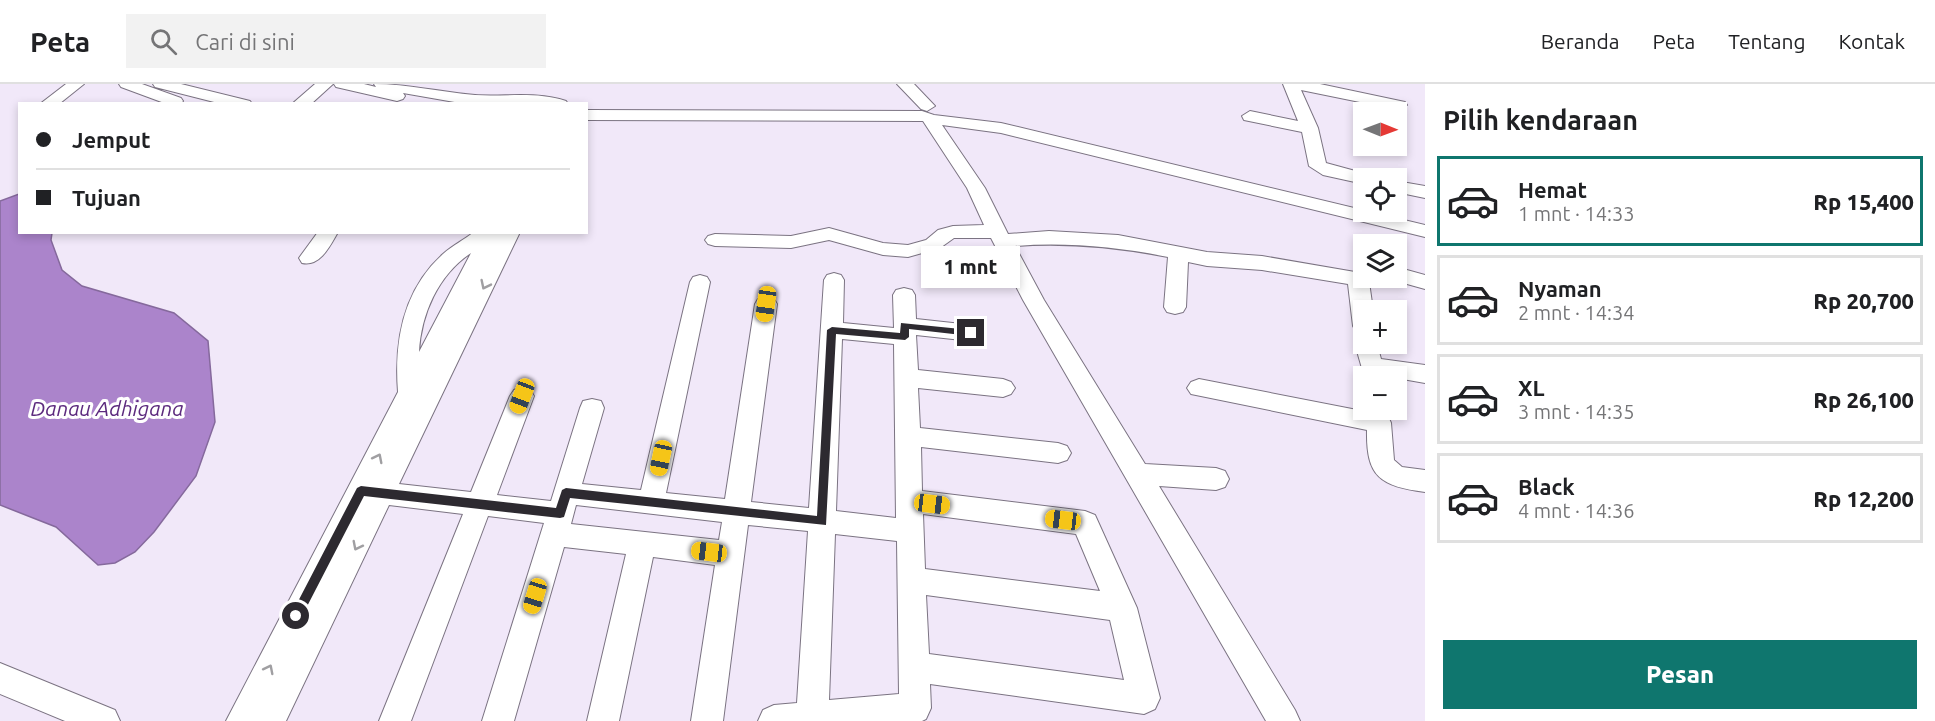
<!DOCTYPE html>
<html lang="id">
<head>
<meta charset="utf-8">
<style>
  body { margin:0; font-family:Ubuntu,sans-serif; background:#f2f2f2; color:#202124; height:100vh; display:flex; flex-direction:column; font-size:22px; white-space:nowrap }
  * { box-sizing:border-box; margin:0 }
  p { font-size:20px; color:#757577 }
  .icon { flex:none; width:33px; height:33px; fill:none; stroke:currentColor; stroke-width:2; stroke-linecap:round; stroke-linejoin:round }
  .map { position:relative; flex:1; overflow:hidden }
  .drawer { display:flex; flex-direction:column; background:#fff; width:510px }
  .drawer>* { flex:none }
  .hud { position:absolute; left:18px; top:18px; width:570px; height:132px; border-radius:0px; box-shadow:0 3px 9px #0003; display:grid; align-content:center; height:132px; padding:0 18px; background:#fff }
  .needle { width:39px; rotate:91deg }
  .fabs { position:absolute; left:1353px; top:18px; display:grid; gap:12px }
  .fabs a { display:grid; place-items:center; width:54px; height:54px; border-radius:0px; background:#fff; box-shadow:0 3px 9px #0003; font-size:30px }
  .end { position:absolute; width:27px; height:27px; margin:-14px; border:8px solid #2d2a30; background:#fff; box-shadow:0 0 0 3px #fff }
  .from { border-radius:50% }
  .bubble { position:absolute; height:42px; border-radius:0px; background:#fff; box-shadow:0 3px 9px #0003; font-size:20px; font-weight:800; line-height:42px; text-align:center }
  .car { position:absolute; width:18px; height:36px; margin:-18px -9px; border-radius:8px; box-shadow:0 0 4px 2px #0007; background:linear-gradient(#f5c518 24%,#345 0 40%,#f5c518 0 76%,#345 0 86%,#f5c518 0) }
  .hud b { display:flex; align-items:center; gap:21px; height:57px; font-size:22px }
  .hud b+b { border-top:2px solid #e0e0e0 }
  .hud i { width:15px; height:15px; background:#202124 }
  ul { padding:0; list-style:none }
  li { display:flex; align-items:center; gap:18px; height:90px; margin:0 12px 9px; padding:0 6px; border:3px solid #e0e0e0; border-radius:0px }
  li div { flex:1 }
  li b { display:block; font-size:22px }
  li em { font-style:normal; font-weight:800 }
  li.current { border-color:#0f766e }
  li>.icon { width:54px; height:54px; stroke-width:1.5 }
  h2 { padding:0 18px; font-size:27px; line-height:72px }
  .action { display:flex; gap:12px; margin-top:auto; padding:12px 18px }
  .action a { flex:1; height:69px; border-radius:0px; background:#0f766e; color:#fff; font-size:24px; font-weight:800; line-height:69px; text-align:center }
  header { display:flex; align-items:center; gap:36px; box-sizing:border-box; height:84px; padding:0 30px; background:#fff; border-bottom:2px solid #e0e0e0 }
  header strong { font-size:28px }
  nav { display:flex; gap:33px; margin-inline-start:auto; font-size:21px }
  .search { width:420px; height:54px; background:#f2f2f2; display:flex; align-items:center; gap:15px; box-sizing:border-box; padding:0 21px; border-radius:0px; color:#757577; font-size:22px }
  main { display:flex; flex:1; min-height:0 }
  .map>svg:first-child { display:block }
</style>
</head>
<body>
<header>
<strong>Peta</strong>
<div class="search"><svg class="icon" aria-label="search" viewBox="0 0 24 24"><circle cx="10" cy="10" r="6"/><path d="M15 15l6 6"/></svg>Cari di sini</div>
<nav><a>Beranda</a><a>Peta</a><a>Tentang</a><a>Kontak</a></nav>
</header>
<main>
<div class="map">
<svg width="1425" height="637" viewBox="0 0 1425 637">
  <rect width="100%" height="100%" fill="#f1e8f9"/>
  <!-- water -->
  <path fill="#ab84cb" stroke="#85699c" stroke-width="1.5" d="M19 110 20 148 52 149 51 156 62 186 82 202 174 229 208 257 215 338 196 392 154 448 135 468 115 479 98 481 56 443 0 421V117Z"/>
  <g fill="none" stroke-linecap="round" stroke-linejoin="round">
    <defs>
      <path id="minor" d="M66 0H84L59 20H40Z
        M119 0H142L181 14 183 17 181 20H167L121 3Z
        M153 0H181L250 17 252 20H222L155 3Z
        M315 0H333L311 20H292Z
        M334 0H364L376 3 374 0C408 0 441 8 475 11 505 13 537 7 566 17L568 20H466L403 9 405 12 403 15 397 17 336 3Z
        M897 0H914L935 22 927 27 921 25Z
        M1283 0H1320L1405 18 1407 21 1399 26 1301 6 1318 44 1326 79 1370 91 1373 94H1364V100L1323 91 1309 82 1302 48 1244 36 1242 32 1250 27 1298 37Z
        M586 26 922 27 934 31 1001 39 1425 141V153L1001 49 942 41 985 104 1008 150 1049 147 1118 151 1207 168 1262 172 1355 188 1364 184V194H1373L1369 198 1373 226H1364V250L1356 247 1353 242 1348 200 1262 186 1207 182 1188 178 1186 223 1183 228 1175 230 1167 228 1164 223 1168 173C1117 163 1067 158 1015 162L1044 216 1145 380 1216 384 1225 387 1229 395 1225 403 1216 406 1159 402 1295 626 1300 637H1266L1023 216 991 154H954L940 164 908 173 883 171 829 156 791 164 715 162 708 160 705 156 708 152 715 150 791 152 829 144 883 159 908 161 926 156 938 146 953 142 984 141 967 104 923 37 586 36Z
        M1396 97 1425 102V114L1396 108Z
        M318 148H338C330 162 320 183 302 179L299 174Z
        M474 148H520L399 400 471 408 510 312 514 306 522 303 530 306 534 312 497 411 551 417 580 324 583 317 592 315 601 317 604 324 582 400 641 406 690 198 693 193 700 191 707 193 710 198 666 409 725 415 755 220 758 215 766 213 774 215 777 220 751 418 809 424 824 196 827 191 834 189 841 191 844 196 843 239 894 244 893 211 896 206 904 204 912 206 915 211 916 235 971 241 979 243 982 249 979 255 971 257 916 251 918 286 1003 295 1011 298 1015 304 1011 310 1003 313 918 304 920 344 1058 359 1067 362 1071 369 1067 376 1058 379 921 363 922 407 1085 427 1095 431 1137 524 1160 614 1155 625 1144 630 930 600 931 624 926 635 922 637H758L763 626 774 621 797 619 808 447 748 441 723 637H691L715 481 653 473 619 637H587L626 470 564 463 514 637H482L544 439 488 432 411 637H379L463 430 389 421 286 637H226L398 308C394 257 403 206 443 170 453 161 464 156 474 148ZM471 169 419 268C421 230 438 191 471 169ZM842 255 894 260 896 434 836 427ZM576 421 722 438 719 456 571 440ZM923 430 1076 450 1100 507 925 485ZM835 450 897 457 899 610 829 616ZM926 511 1110 536 1124 596 929 570Z
        M1396 183 1425 191V205L1389 195 1396 194Z
        M1364 253V260H1377L1381 275 1425 281V299L1363 288 1355 260 1358 254Z
        M1199 295 1388 332 1391 339 1394 376 1402 383 1425 386V408C1380 402 1366 393 1367 346L1191 310 1187 304 1191 298Z
        M0 579 115 626 120 637H65L0 610Z"/>
    </defs>
    <!-- minor casing -->
    <use href="#minor" stroke="#7b7382" stroke-width="2"/>
    <!-- minor -->
    <use href="#minor" fill="#fff" fill-rule="evenodd"/>
  </g>
  <!-- one-way arrows -->
  <defs><path id="oneway-chevron" d="M-2-3.5L2.5 0L-2 3.5" fill="none" stroke-width="1.6" stroke-linecap="round" stroke-linejoin="round" transform="scale(1.5)"/></defs>
  <g stroke="#a09fa2">
    <use href="#oneway-chevron" transform="translate(485 201) rotate(116)"/>
    <use href="#oneway-chevron" transform="translate(378 374) rotate(-63)"/>
    <use href="#oneway-chevron" transform="translate(357 462) rotate(117)"/>
    <use href="#oneway-chevron" transform="translate(269 585) rotate(-63)"/>
  </g>
  <!-- route -->
  <path fill="#2d2a30" d="M901 239 971 246 976 249 971 252 909 245V253L905 256 836 250 826 441 570 414 564 433 560 434 364 412 300 536H292V529L357 404 361 402 556 424 562 406 566 404 817 432 827 246 832 243 900 249Z"/>
  <g text-anchor="middle" dominant-baseline="central" stroke-width="6" stroke-linejoin="round" paint-order="stroke">
    <!-- water labels -->
    <g font-size="21" font-style="italic" fill="#5c2a7e" stroke="#fff">
      <text x="107" y="324">Danau Adhigana</text>
    </g>
  </g>
</svg>
<div class="fabs">
<a><svg class="needle" viewBox="-14 -14 28 28"><path d="M0-13l5 13h-10z" fill="#e53935"/><path d="M0 13l5-13h-10z" fill="#757577"/></svg></a>
<a><svg class="icon" aria-label="locate" viewBox="0 0 24 24"><circle cx="12" cy="12" r="6"/><path d="M12 2v4M12 18v4M2 12h4M18 12h4"/></svg></a>
<a><svg class="icon" aria-label="layers" viewBox="0 0 24 24"><path d="M12 4l9 5-9 5-9-5zM3 14l9 5 9-5"/></svg></a>
<a>+</a>
<a>−</a>
</div>
<i class="end from" style="left:296px;top:532px"></i>
<i class="end" style="left:971px;top:249px"></i>
<div class="bubble" style="left:921px;top:162px;width:99px">1 mnt</div>
<i class="car" style="left:766px;top:220px;rotate:188deg"></i>
<i class="car" style="left:522px;top:312px;rotate:201deg"></i>
<i class="car" style="left:661px;top:374px;rotate:192deg"></i>
<i class="car" style="left:932px;top:420px;rotate:97deg"></i>
<i class="car" style="left:1063px;top:436px;rotate:277deg"></i>
<i class="car" style="left:709px;top:468px;rotate:277deg"></i>
<i class="car" style="left:535px;top:512px;rotate:197deg"></i>
<div class="hud">
<b><i class="from"></i>Jemput</b>
<b><i></i>Tujuan</b>
</div>
</div>
<section class="drawer">
<h2>Pilih kendaraan</h2>
<ul>
<li class="current"><svg class="icon" aria-label="car" viewBox="0 0 24 24"><path d="M5 17H2v-5l4-1 3-4h7l3 4 3 1v5h-3M9 17h6M6 11h13"/><circle cx="7" cy="17" r="2"/><circle cx="17" cy="17" r="2"/></svg><div><b>Hemat</b><p>1 mnt · 14:33</p></div><em>Rp 15,400</em></li>
<li><svg class="icon" aria-label="car" viewBox="0 0 24 24"><path d="M5 17H2v-5l4-1 3-4h7l3 4 3 1v5h-3M9 17h6M6 11h13"/><circle cx="7" cy="17" r="2"/><circle cx="17" cy="17" r="2"/></svg><div><b>Nyaman</b><p>2 mnt · 14:34</p></div><em>Rp 20,700</em></li>
<li><svg class="icon" aria-label="car" viewBox="0 0 24 24"><path d="M5 17H2v-5l4-1 3-4h7l3 4 3 1v5h-3M9 17h6M6 11h13"/><circle cx="7" cy="17" r="2"/><circle cx="17" cy="17" r="2"/></svg><div><b>XL</b><p>3 mnt · 14:35</p></div><em>Rp 26,100</em></li>
<li><svg class="icon" aria-label="car" viewBox="0 0 24 24"><path d="M5 17H2v-5l4-1 3-4h7l3 4 3 1v5h-3M9 17h6M6 11h13"/><circle cx="7" cy="17" r="2"/><circle cx="17" cy="17" r="2"/></svg><div><b>Black</b><p>4 mnt · 14:36</p></div><em>Rp 12,200</em></li>
</ul>
<div class="action"><a>Pesan</a></div>
</section>
</main>
</body>
</html>
